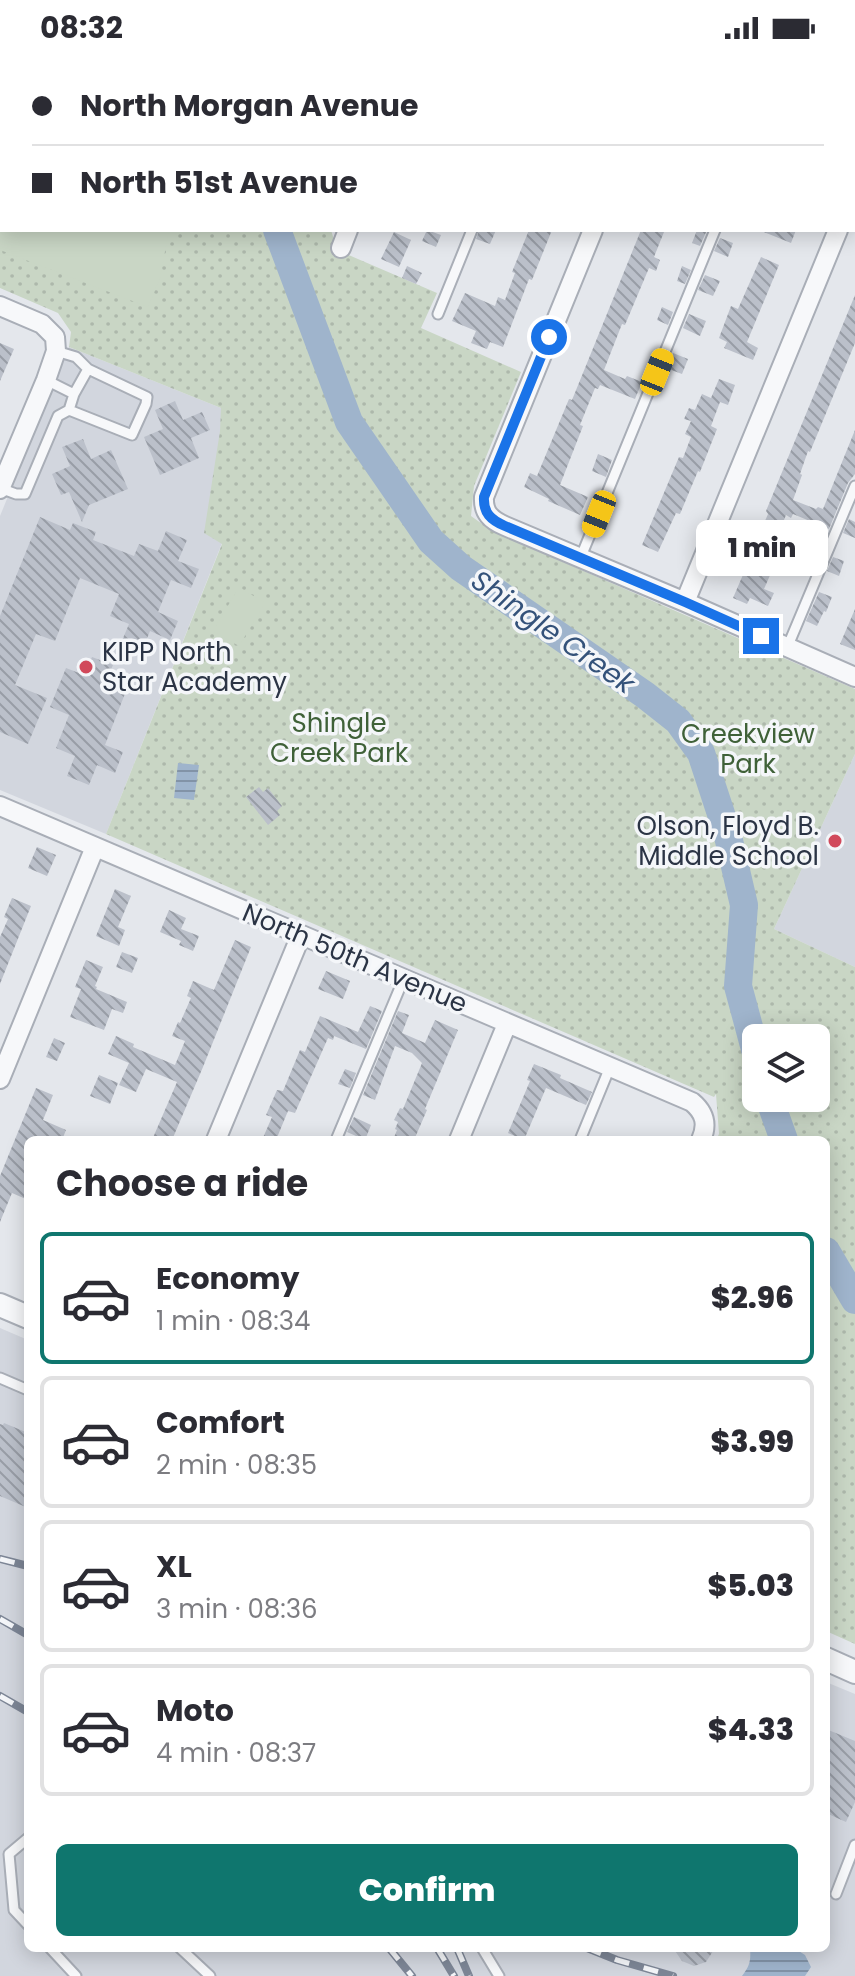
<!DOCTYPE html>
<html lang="en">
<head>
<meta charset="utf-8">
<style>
  body { margin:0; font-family:Poppins,sans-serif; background:#f7f7f7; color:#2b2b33; height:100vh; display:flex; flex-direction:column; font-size:30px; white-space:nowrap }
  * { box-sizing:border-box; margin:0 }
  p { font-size:26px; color:#7c7c81 }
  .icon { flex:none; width:44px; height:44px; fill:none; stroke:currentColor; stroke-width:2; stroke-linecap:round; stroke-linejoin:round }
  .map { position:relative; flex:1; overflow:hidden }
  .drawer { position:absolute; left:24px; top:1080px; width:806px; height:816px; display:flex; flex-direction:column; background:#fff; border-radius:12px; box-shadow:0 4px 20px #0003 }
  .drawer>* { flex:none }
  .hud { position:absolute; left:0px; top:0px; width:856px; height:176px; box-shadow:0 4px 20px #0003; display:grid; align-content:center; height:176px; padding:0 32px; background:#fff }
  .tools { position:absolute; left:742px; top:968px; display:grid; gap:16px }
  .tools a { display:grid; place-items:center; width:88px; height:88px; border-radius:12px; background:#fff; box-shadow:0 4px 20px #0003; font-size:40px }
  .end { position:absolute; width:36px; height:36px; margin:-18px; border:10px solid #1a73e8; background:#fff; box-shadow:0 0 0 4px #fff }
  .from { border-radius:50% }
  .bubble { position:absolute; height:56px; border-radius:12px; background:#fff; box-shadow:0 4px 20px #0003; font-size:26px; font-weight:800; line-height:56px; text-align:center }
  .car { position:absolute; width:24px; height:48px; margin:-24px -12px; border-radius:10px; box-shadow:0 0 6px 2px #0007; background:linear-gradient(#f5c518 24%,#345 0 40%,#f5c518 0 76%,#345 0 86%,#f5c518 0) }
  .hud b { display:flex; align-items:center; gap:28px; height:76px; font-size:30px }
  .hud b+b { border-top:2px solid #e1e1e2 }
  .hud i { width:20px; height:20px; background:#2b2b33 }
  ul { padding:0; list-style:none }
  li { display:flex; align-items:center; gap:24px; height:132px; margin:0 16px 12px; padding:0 16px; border:4px solid #e1e1e2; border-radius:12px }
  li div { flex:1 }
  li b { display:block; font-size:30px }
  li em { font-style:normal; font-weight:800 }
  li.on { border-color:#0f766e }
  li>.icon { width:72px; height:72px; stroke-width:1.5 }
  h2 { padding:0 32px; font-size:36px; line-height:96px }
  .action { display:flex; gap:16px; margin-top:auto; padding:16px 32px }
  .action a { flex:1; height:92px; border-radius:12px; background:#0f766e; color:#fff; font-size:32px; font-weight:800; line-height:92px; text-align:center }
  .status { display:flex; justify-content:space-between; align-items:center; height:56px; padding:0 40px; background:#fff; direction:ltr }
  .status svg { height:22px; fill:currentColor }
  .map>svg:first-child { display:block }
</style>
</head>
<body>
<div class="status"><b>08:32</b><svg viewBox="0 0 49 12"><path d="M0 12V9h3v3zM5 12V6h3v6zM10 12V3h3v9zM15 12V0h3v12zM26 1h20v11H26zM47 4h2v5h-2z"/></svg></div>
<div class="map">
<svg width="855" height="1920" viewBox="0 0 855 1920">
  <defs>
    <pattern id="green-dots" width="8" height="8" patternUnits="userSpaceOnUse" patternTransform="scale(2)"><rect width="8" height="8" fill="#c9d6c5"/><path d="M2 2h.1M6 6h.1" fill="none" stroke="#adb8ab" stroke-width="1.8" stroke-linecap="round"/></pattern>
    <pattern id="water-rules" width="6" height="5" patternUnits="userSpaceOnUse" patternTransform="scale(2)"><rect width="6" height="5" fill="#9fb4cc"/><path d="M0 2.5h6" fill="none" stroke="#8293a7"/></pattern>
    <pattern id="building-back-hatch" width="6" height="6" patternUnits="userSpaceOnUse" patternTransform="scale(2)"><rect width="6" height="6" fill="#bbc0ca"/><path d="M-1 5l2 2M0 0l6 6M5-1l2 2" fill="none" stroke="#989da6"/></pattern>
  </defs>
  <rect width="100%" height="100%" fill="#e4e7ec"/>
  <!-- built -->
  <path fill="#d2d6de" d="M69 291 221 352 222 487 106 778 0 734V460Z
    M855 698V911L774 873Z
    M0 1272 28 1284V1892H826V1626L855 1638V1920H0Z"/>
  <!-- green -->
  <path fill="url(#green-dots)" fill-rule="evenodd" d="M0 0H299L298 2H2V174H331L337 194 437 237 421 272 521 316 474 430 471 460 492 475 855 633V698L774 873 855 911V1588L826 1575V1084H716L719 1078 716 1038 714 1041 106 778 222 488 204 477 220 375 221 352 69 291 71 276 58 257 0 232ZM756 982H816V1042H756Z"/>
  <!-- pitch -->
  <path fill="#c9d6c5" d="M0 0H114L116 2H2V174H169L160 222 148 251 0 194Z
    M239 531 265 547 239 590 213 575Z"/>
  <!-- water -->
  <path fill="url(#water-rules)" d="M178 707 199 709 194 744 174 742Z
    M750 1892H794L805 1899 811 1911 805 1920H742C750 1910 751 1904 750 1892Z"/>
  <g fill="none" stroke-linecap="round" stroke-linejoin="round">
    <!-- river -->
    <path stroke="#9fb4cc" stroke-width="28" d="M198 0 199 2
      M277 174 349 366 431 485 461 512 645 639 678 665 701 697 727 776 744 849 738 930 756 997
      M769 1042 784 1084
      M826 1195 855 1244"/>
  </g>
  <!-- building -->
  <path fill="url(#building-back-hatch)" d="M427 174 441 179 436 191 422 185Z
    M479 174H496L490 188 476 183Z
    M529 174H552L532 224 529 223 503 291 490 286 487 293 471 287 476 275 452 265 465 237 495 250 498 241 505 244 515 217 512 216Z
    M641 174H657L664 176 654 201 660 204 656 215 649 212 625 269 622 268 604 314 625 323 627 320 642 326 635 343 600 329 598 333 595 332 580 369 583 370 560 429 588 441 580 459 548 445 549 443 524 431 530 417 537 420 569 343 572 344Z
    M697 174H707L700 190 692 187Z
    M759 174H796L791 187Z
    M394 176 411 184 399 211 381 203Z
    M720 182 733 187 728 201 714 195Z
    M761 201 779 209 747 286 758 292 753 304 724 292 727 286 719 282 731 250 738 253Z
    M407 210 422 217 416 228 402 222Z
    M682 210 691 214 685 228 677 225Z
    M705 219 720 225 713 240 698 234Z
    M855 239V287L810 396 808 395 800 418 802 419 793 444 816 453 818 451 823 453 855 374V418L848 427 829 473 793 458 791 462 786 459 772 493 756 486 768 458 766 455Z
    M662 251 673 256 668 269 657 264Z
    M689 258 706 265 700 280 683 272Z
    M0 287 14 293 0 325Z
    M673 297 688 303 682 318 666 312Z
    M719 323 735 329 728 349 720 346 711 370 717 373 700 416 698 415 680 458 676 457 658 496 642 489 679 401 683 402 691 381 685 378 691 365 684 363 689 352 695 354 702 338 711 342Z
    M175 345 183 364 202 356 210 374 191 382 199 402 160 419 144 381 163 373 155 354Z
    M83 383 91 403 111 394 128 433 89 449 82 466 69 436 61 439 52 418 70 410 62 391Z
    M598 398 612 404 606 421 592 415Z
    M40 461 70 474 73 467 96 476 93 484 134 500 139 488 158 495 166 475 187 484 178 505 199 513 191 532 171 524 158 556 178 565 170 584 150 575 142 595 121 587 129 568 110 560 119 538 80 522 55 585 36 578 15 629 47 642 28 688 0 676V560Z
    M849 463 855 466V482L843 477Z
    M833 501 844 505 839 520 827 515Z
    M748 507 771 517 764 533 774 537 768 550 750 542 747 548 733 542Z
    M819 536 832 541 826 556 824 555 817 570 806 565Z
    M855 553V594L840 588Z
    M92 601 113 609 105 627 126 635 105 689 123 696 115 717 97 709 89 729 67 720 75 700 56 692 69 659 50 651 66 612 84 619Z
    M259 731 263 736 268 732 282 750 277 755 280 759 268 769 246 741Z
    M37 791 56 799 47 820 28 812Z
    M115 833 131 840 118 871 125 874 119 890 96 880Z
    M12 842 31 850 0 928V881L8 863 4 861Z
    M169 854 186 862 181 873 199 880 193 895 179 889 181 885 160 876Z
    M235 884 251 891 203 1011 172 1084H152L177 1026 146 1013 136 1036 119 1029 129 1007 108 998 116 980 134 988 133 991 175 1009 185 985 172 980 178 966 180 967 191 942 187 940 193 925 214 934Z
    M122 896 138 902 132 917 116 911Z
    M86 904 103 911 95 930 97 931 96 933 127 946 123 957 112 953 104 974 70 961 81 933 75 931Z
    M326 915 350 925 343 943 318 933Z
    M370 950 382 955 366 993 334 980 333 984 328 982 295 1057 288 1055 276 1084H262L272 1061 266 1059 277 1034 283 1035 300 994 305 996 320 960 358 976Z
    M398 955 409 959 402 977 425 987 435 964 458 974 425 1053 427 1054 414 1084H393L397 1074 395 1073 398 1066 394 1064 400 1052 403 1053 422 1007 412 997 395 990 375 1044 363 1039Z
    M54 982 65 987 57 1005 46 1001Z
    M534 1008 561 1019 560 1022 592 1036 586 1049 546 1032 524 1084 508 1077 530 1025 527 1024Z
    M345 1013 356 1017 350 1032 338 1028Z
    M99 1019 118 1027 110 1048 90 1040Z
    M36 1032 53 1039 43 1064 66 1074 62 1084H28V1144L12 1137 0 1166V1120Z
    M354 1061 371 1069 365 1084 347 1076Z
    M4 1367 28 1377V1452L0 1440V1368L3 1369Z
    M826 1673 855 1685V1746L846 1766 826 1757Z
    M673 1892H715L706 1906 694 1910 682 1905Z"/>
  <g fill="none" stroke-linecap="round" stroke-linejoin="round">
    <defs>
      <path id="service" d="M540 2 541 0
        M787 2 788 0
        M438 258 472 174
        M46 324 74 338 69 354
        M74 338 88 313
        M0 432 16 438H25L58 360 69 354 132 379 146 348 147 341 88 313 76 301 56 295
        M580 503 715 174
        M787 592 855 430
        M336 1084 404 922
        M580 1084 610 1011
        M0 1322 28 1334
        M28 1782 9 1798 14 1854 28 1869
        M836 1838 855 1789
        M50 1892 76 1920
        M180 1892 210 1920
        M482 1892 499 1920"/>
      <path id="minor" d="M566 0 570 2
        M419 2 420 0
        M664 2V0
        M854 135 855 133
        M593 174 484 441C483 457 491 464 505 470L685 546 855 621
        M341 192 348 174
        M0 250 42 268 55 281 56 295 46 324 0 433
        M685 546 838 174
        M0 750 692 1046C705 1057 708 1068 701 1084
        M0 1023 95 791
        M216 1084 301 879
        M459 1084 507 968"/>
      <path id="tertiary" d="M0 1249 28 1261
        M826 1603 855 1616"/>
    </defs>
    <!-- service casing -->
    <use href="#service" stroke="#a9aeb7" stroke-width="13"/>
    <!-- minor casing -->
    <use href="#minor" stroke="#a9aeb7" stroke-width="22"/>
    <!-- tertiary casing -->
    <use href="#tertiary" stroke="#a9aeb7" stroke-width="26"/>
    <!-- service -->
    <use href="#service" stroke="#f7f8fa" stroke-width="9"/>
    <!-- minor -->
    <use href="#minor" stroke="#f7f8fa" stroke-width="18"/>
    <!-- tertiary -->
    <use href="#tertiary" stroke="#f7f8fa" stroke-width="22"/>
    <defs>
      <path id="rail" d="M0 1503 28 1510
        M0 1563 28 1579
        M0 1640 28 1656
        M389 1892 412 1920
        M437 1892 454 1920
        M457 1892 469 1920
        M587 1892 617 1904 673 1920"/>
    </defs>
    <!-- rail casing -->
    <use href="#rail" stroke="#7d8696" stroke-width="8"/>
    <!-- rail -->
    <use href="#rail" stroke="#f4f6f9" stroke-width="5" stroke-dasharray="15" stroke-linecap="butt"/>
  </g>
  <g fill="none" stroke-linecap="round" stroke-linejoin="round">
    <!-- route -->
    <path stroke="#1a73e8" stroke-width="10" d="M549 281 484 441C483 457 491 464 505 470L685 546 761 580"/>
  </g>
  <!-- markers -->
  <g fill="#d1495b" stroke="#f4f6f9" stroke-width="3">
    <circle cx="86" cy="611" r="8"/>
    <circle cx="835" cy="785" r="8"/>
  </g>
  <g text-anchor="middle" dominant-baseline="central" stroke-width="7" stroke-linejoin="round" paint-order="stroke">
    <!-- poi labels -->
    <g font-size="26" fill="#2b3445" stroke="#f4f6f9" text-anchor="start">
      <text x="102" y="596">KIPP North<tspan x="102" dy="30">Star Academy</tspan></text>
      <text x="819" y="770" text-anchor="end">Olson, Floyd B.<tspan x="819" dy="30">Middle School</tspan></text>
    </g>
    <!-- park labels -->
    <g font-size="26" fill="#3f6138" stroke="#f4f6f9">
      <text x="339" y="667">Shingle<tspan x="339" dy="30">Creek Park</tspan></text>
      <text x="748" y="678">Creekview<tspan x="748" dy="30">Park</tspan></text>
    </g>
    <!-- street labels -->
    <g font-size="26" fill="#2b3445" stroke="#f4f6f9">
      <text transform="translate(355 902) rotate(23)">North 50th Avenue</text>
    </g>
    <!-- water labels -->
    <g font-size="28" font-style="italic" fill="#34527a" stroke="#f4f6f9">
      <text transform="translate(553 576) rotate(35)">Shingle Creek</text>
    </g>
  </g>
</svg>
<div class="tools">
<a><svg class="icon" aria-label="layers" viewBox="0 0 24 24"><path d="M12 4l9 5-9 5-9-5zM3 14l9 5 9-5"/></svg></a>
</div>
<i class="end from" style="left:549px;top:281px"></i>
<i class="end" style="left:761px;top:580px"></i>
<div class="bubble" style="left:696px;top:464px;width:132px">1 min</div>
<i class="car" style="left:657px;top:316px;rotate:22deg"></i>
<i class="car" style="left:599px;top:458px;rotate:202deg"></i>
<div class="hud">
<b><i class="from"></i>North Morgan Avenue</b>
<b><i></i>North 51st Avenue</b>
</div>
<section class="drawer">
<h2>Choose a ride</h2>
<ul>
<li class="on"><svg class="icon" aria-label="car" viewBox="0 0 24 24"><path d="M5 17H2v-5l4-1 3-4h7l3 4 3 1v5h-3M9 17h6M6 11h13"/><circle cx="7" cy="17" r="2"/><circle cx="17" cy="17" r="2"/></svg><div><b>Economy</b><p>1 min · 08:34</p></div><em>$2.96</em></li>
<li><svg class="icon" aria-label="car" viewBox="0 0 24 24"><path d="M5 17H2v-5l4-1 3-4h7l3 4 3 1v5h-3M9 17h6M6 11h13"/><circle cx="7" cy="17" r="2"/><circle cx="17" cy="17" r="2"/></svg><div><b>Comfort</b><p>2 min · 08:35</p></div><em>$3.99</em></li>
<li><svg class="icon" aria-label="car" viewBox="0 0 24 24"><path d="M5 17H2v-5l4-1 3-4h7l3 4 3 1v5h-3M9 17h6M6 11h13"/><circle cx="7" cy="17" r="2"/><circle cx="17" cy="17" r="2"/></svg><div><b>XL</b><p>3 min · 08:36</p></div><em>$5.03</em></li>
<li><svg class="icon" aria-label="car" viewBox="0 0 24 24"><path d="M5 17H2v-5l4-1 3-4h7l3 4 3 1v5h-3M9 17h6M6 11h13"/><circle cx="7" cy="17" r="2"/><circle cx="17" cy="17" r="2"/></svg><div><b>Moto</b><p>4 min · 08:37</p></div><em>$4.33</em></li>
</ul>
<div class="action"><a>Confirm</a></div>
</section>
</div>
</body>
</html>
